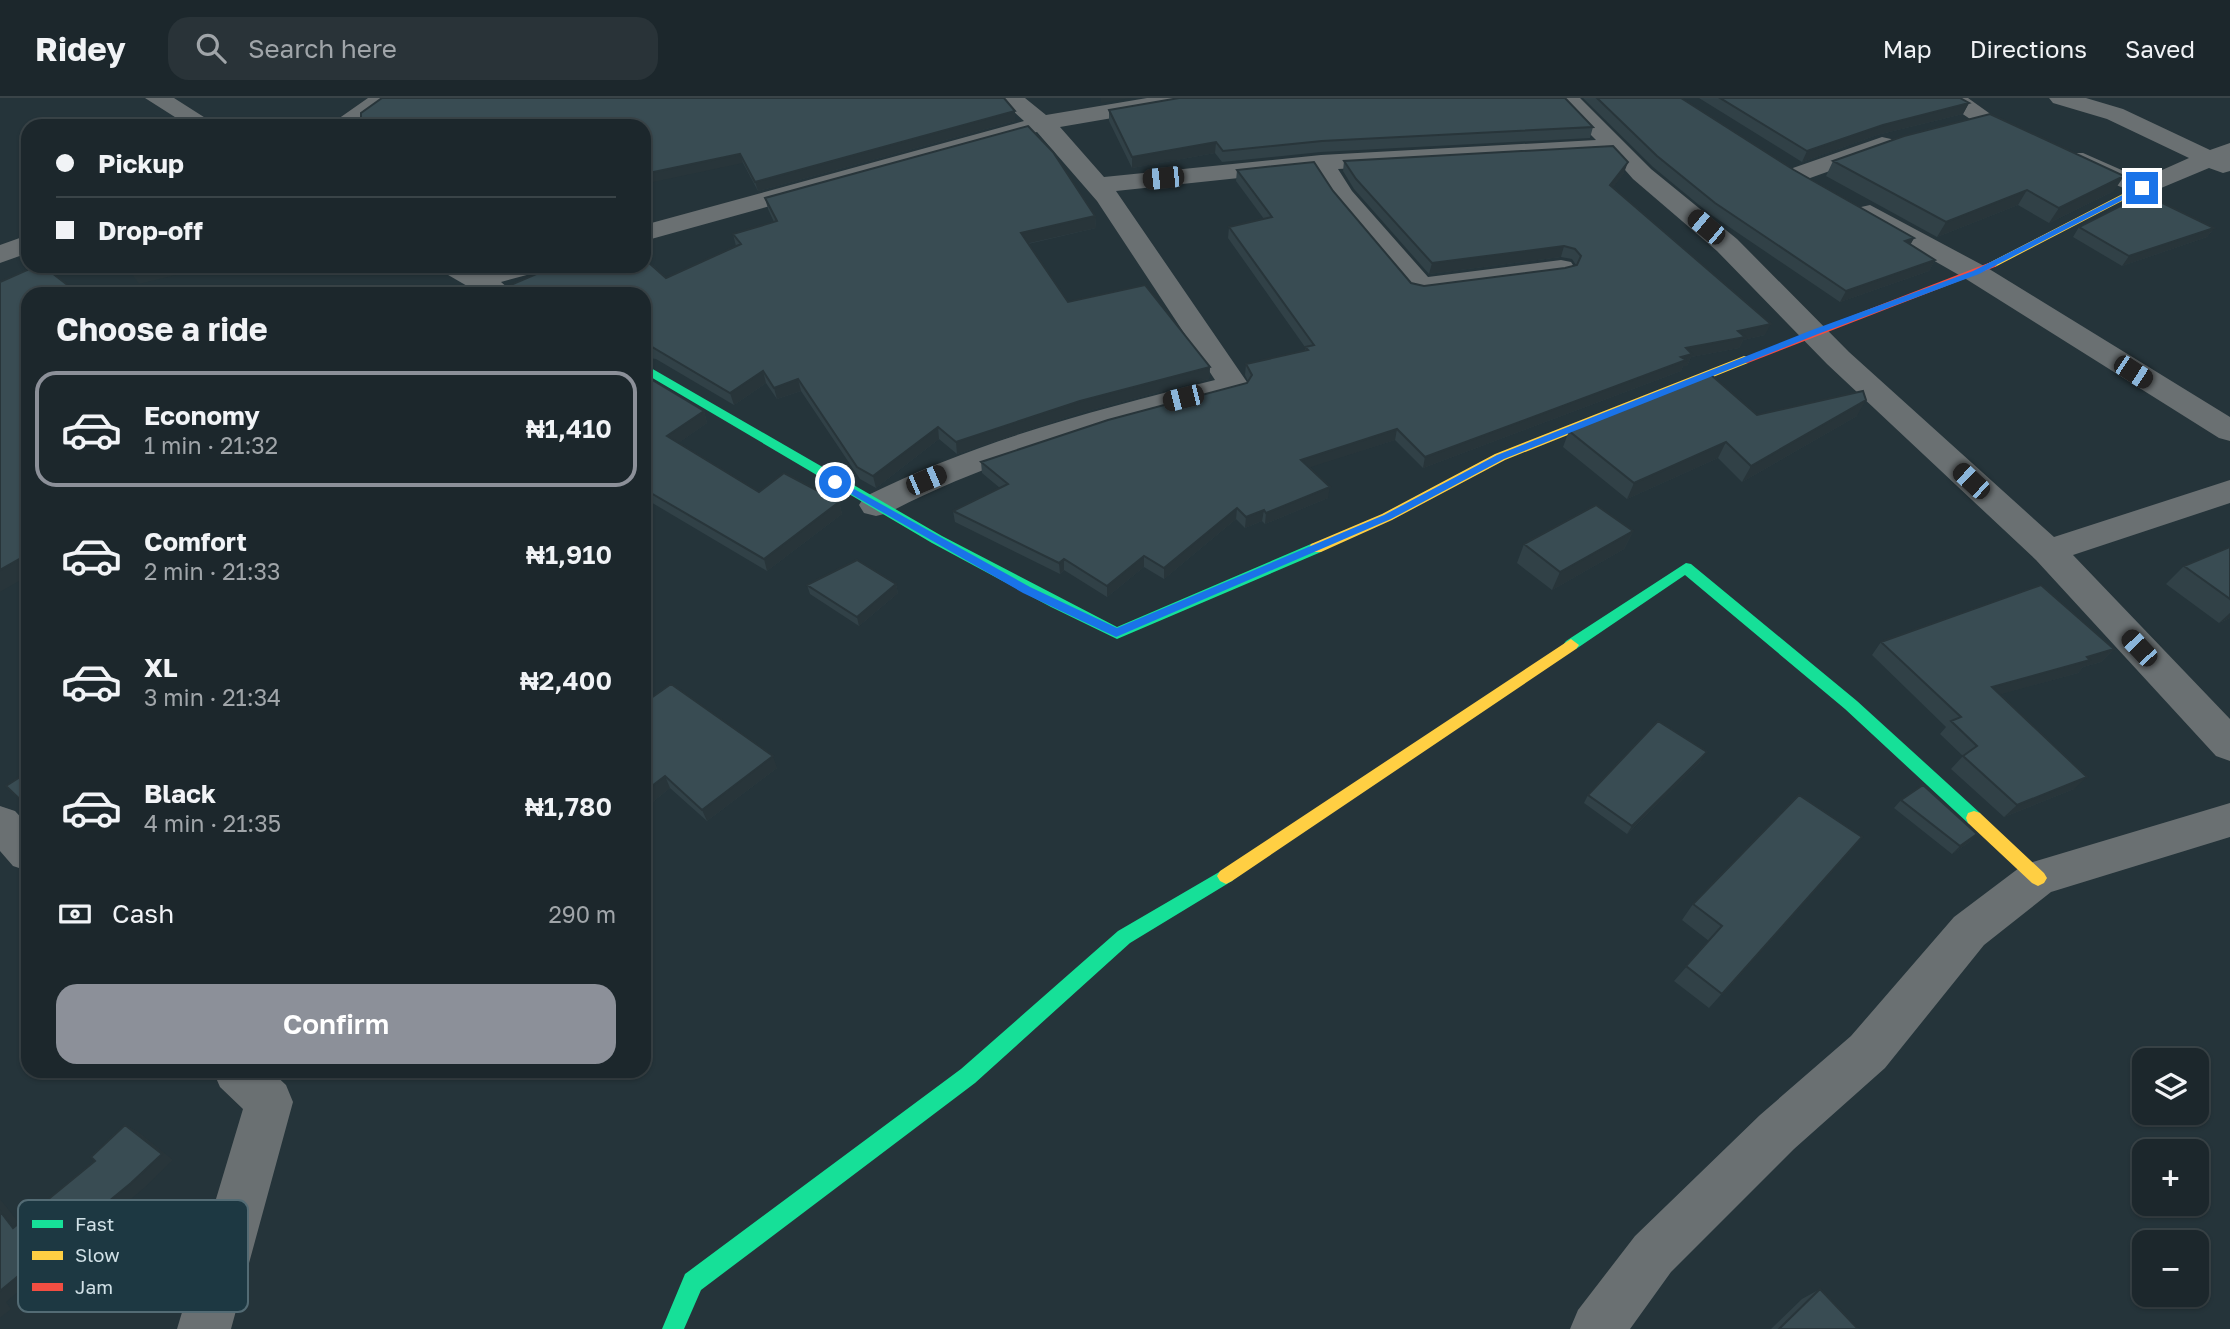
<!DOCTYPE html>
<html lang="en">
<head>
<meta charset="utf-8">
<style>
  body { margin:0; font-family:"Golos Text",sans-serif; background:#293338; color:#f1f3f6; height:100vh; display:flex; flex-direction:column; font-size:26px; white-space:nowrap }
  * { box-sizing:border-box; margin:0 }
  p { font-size:23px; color:#a0a5a9 }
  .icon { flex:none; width:38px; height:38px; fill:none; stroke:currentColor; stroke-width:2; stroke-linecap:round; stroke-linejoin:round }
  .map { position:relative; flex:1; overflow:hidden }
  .sheet { position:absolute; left:21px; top:189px; width:630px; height:791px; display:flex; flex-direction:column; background:#1c272c; border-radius:21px; box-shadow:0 2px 5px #0004,0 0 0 2px #3a4448 }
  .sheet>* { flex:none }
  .hud { position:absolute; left:21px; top:21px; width:630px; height:154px; border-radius:21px; box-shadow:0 2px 5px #0004,0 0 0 2px #3a4448; display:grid; align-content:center; height:154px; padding:0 35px; background:#1c272c }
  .controls { position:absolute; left:2132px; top:950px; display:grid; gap:14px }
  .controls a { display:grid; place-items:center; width:77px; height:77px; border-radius:14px; background:#1c272c; box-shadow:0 2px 5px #0004,0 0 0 2px #3a4448; font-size:35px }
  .end { position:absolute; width:32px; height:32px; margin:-16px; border:9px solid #1a73e8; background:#fff; box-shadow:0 0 0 4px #fff }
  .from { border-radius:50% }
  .car { position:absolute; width:21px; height:42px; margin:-21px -10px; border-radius:9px; box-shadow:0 0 5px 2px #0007; background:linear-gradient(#222 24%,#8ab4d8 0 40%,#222 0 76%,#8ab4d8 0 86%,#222 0) }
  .hud b { display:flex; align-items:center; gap:24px; height:66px; font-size:26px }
  .hud b+b { border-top:2px solid #3a4448 }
  .hud i { width:18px; height:18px; background:#f1f3f6 }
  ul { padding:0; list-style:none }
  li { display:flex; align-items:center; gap:21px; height:116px; margin:0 14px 10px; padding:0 21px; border:4px solid transparent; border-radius:21px }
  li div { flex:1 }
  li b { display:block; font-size:26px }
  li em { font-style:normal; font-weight:600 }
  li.current { border-color:#8c9099 }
  li>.icon { width:63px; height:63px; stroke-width:1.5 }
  h2 { padding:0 35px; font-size:32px; line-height:84px }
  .pay { display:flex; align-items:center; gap:18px; height:77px; padding:0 35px; font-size:26px }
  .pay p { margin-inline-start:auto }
  .button { display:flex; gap:14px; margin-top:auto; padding:14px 35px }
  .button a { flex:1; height:80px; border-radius:21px; background:#8c9099; color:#fff; font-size:28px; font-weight:600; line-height:80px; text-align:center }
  header { display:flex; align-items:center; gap:42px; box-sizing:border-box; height:98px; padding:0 35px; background:#1c272c; border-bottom:2px solid #3a4448 }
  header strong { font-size:33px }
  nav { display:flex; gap:38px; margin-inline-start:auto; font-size:24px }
  .search { width:490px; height:63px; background:#293338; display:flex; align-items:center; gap:18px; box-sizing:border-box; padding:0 24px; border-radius:21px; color:#a0a5a9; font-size:26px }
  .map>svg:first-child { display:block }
</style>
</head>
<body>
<header>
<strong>Ridey</strong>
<div class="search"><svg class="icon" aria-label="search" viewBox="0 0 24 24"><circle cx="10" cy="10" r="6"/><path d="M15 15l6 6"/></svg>Search here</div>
<nav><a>Map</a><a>Directions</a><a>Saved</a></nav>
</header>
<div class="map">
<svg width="2230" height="1231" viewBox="0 0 2230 1231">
  <rect width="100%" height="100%" fill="#25343a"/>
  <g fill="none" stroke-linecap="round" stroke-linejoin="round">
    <!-- street -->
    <path fill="#6a7072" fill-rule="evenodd" d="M145 0H174L218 28H189Z
      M368 0H396L356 28H328Z
      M999 0H1025L1046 17 1147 0H1200L1196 5 1188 7 1060 29 1104 79 1321 57 1596 42 1554 0H1580L1651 71 1737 141 1849 254 2054 439 2230 382V405L2073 457 2230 621V663L2216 658 2036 462 1827 266 1717 153 1633 81 1611 56 1338 71 1352 93 1428 179 1561 162 1571 164 1575 170 1571 176 1561 178 1421 196 1411 194 1333 102 1314 72 1116 93 1249 287 1245 294C1122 325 1001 356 888 415L876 418 864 415 859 407 864 399C976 343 1095 312 1215 282L1097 103 1037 34 644 143V127L1024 23Z
      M1939 0H1968L1996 20 1992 25H1976Z
      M2049 0H2086L2123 11 2210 52 2230 45V73L2223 75 2209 70 2142 98 2065 65 2062 60 2065 55H2083L2142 81 2189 60 2107 21 2053 5Z
      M1882 39 1891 41 1894 46 1891 51 1799 84 1790 81 1786 76 1790 71Z
      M1870 107 1986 169 2230 319V343L2219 340 1966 181 1861 121 1857 115 1861 109Z
      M28 137V155L0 165V147Z
      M439 168H473L481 173 498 168H542L538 174 501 184 515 196H481L443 174Z
      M2230 705V739L2051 794 1984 847 1885 970 1794 1051 1671 1174 1630 1231H1570L1578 1212 1635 1138 1760 1017 1851 938 1954 819 2023 767Z
      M0 708 15 713 28 727V773L13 768 0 753Z
      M213 973H271L286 987 293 1004 231 1231H177L243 1011 220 989Z"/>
    <!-- fast -->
    <path fill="#16e098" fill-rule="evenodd" d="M644 266 942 438 1117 529 1311 446 1316 445 1323 450 1321 454 1117 541 1051 509 932 445 644 275Z
      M1686 465 1691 466 1857 603 1980 715 1982 720 1980 725 1974 727 1968 725 1845 611 1685 477 1576 551H1566L1563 547 1566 543Z
      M1226 770 1232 773 1235 778 1232 783 1130 845 975 985 701 1192 684 1231H662L685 1176 961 971 1118 833Z"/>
    <!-- slow -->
    <path fill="#ffcf43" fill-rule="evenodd" d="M2138 88 2147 90 1995 169 1985 167Z
      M1744 258 1748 259V265L1505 362 1392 422 1321 454H1311L1309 450 1311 446 1382 416 1495 356Z
      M1571 541 1579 547 1576 551 1232 783 1226 786 1220 783 1217 778 1220 773Z
      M1974 713 1980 715 2044 775 2047 780 2044 785 2038 788 2032 785 1968 725 1966 720 1968 715Z"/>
    <!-- jam -->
    <path fill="#f24e42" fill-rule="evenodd" d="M1991 164 1997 167 1995 169 1748 265H1740L1738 262Z"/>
  </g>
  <!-- wall -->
  <path fill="#314147" d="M1583 0H1681L1794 72 1914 140 1910 147 1935 162 1929 173 1840 204 1710 116 1653 69Z
    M1699 0H1960L1969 5 1963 16 1877 37 1802 64Z
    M1109 12 1593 29 1590 40 1321 54 1222 64 1215 55 1132 70 1109 23Z
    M1015 23 758 93 743 65 644 28Z
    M1344 63 1624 75 1613 89 1765 237 1743 242 1739 250 1691 259 1687 268H1683L1681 273 1423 370 1395 342 1309 369 1328 400 1265 426 1262 423 1245 430 1236 421 1164 481 1144 469 1107 499 1064 472 1060 476 955 424 953 413 1000 390 982 375 981 364 1247 285 1248 283 1245 277 1246 266 1305 253V249L1228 140 1229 129 1264 121 1236 83 1237 72 1333 93 1411 185 1424 188 1565 170 1576 167 1572 161 1561 159 1429 176 1354 91 1343 73Z
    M1833 63 2114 93 2049 125 2018 107 1937 139 1826 78Z
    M765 100 1095 118 1096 130 1028 146 1068 204 1210 269 1209 281 1080 315 957 356 939 341 876 390 860 381 801 293 777 301 766 285 734 307 656 261 644 259V196L666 180 736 148 733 136 774 124 768 111Z
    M2079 129 2214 130 2207 139 2122 168 2073 139Z
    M644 277 704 313 707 325 678 345 759 394 839 404 842 416 767 473 644 400Z
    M1757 317 1857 318 1742 384 1718 360 1627 401 1563 349 1569 333Z
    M1633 433 1624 451 1552 492 1517 465 1524 446Z
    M2230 449V520L2219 525 2166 486 2184 468Z
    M896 486 898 495 859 528 810 496 807 487Z
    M1881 544 2114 551 2101 564 2083 569 2078 575 2000 596 2074 691 2004 719 1951 671 1963 658 1940 636 1946 629 1872 557Z
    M644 605 777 670 707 723 670 690 644 711Z
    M1701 663 1627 736 1584 705 1588 697Z
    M1901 702 1977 736 1968 745 1952 756 1894 710Z
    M1862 739 1709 910 1674 883 1709 843 1682 822 1693 806Z
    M1820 1191 1858 1231H1771L1802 1201Z"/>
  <!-- shaded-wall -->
  <path fill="#28353a" d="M1101 0H1131L1101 5Z
    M1969 5 1963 16 1877 37 1802 64 1807 53 1883 27Z
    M1015 13V23L758 93 755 84Z
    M1216 44 1215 55 1132 70V59Z
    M740 56 743 65 644 86V76Z
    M1628 64 1624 75 1607 98 1610 87Z
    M2124 78 2114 93 2049 125 2059 110Z
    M2027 92 2018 107 1937 139 1946 124Z
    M1095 118 1096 130 1021 147V135Z
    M2214 130 2207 139 2122 168 2129 158Z
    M1914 140 1908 151 1905 143Z
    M1564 148 1561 159 1429 176 1432 165Z
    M1935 162 1929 173 1840 204 1846 193Z
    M126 168H212L139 186Z
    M1771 226 1765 237 1743 242 1739 250 1691 259 1687 268H1683L1681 273 1423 370 1425 359 1686 250 1738 233Z
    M1210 269 1209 281 1080 315 957 356 956 344 1080 303Z
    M763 273 766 285 734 307 730 295Z
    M798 281 801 293 777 301 774 290Z
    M1866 302 1857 318 1742 384 1751 368Z
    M704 313 707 325 671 350 667 338Z
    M938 329 939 341 876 390 873 378Z
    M1397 331 1395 342 1299 373 1301 362Z
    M1726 344 1718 360 1627 401 1634 385Z
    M28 378V388L22 381Z
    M1330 389 1328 400 1265 426 1266 415Z
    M839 404 842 416 767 473 764 461Z
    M1237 410 1236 421 1164 481V470Z
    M1264 412 1262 423 1245 430 1246 419Z
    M1633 433 1624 451 1552 492 1560 474Z
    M28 456V478L0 494V472Z
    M1144 458V469L1107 499V488Z
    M1064 461V472L1060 476 1059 465Z
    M896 486 898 495 859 528 857 519Z
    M2230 515V520L2219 525Z
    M2114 551 2101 564 2083 569 2078 575 1980 602 1992 589Z
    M1707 654 1701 663 1627 736 1632 728Z
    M773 658 777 670 707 723 702 712Z
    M665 678 670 690 644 711V694Z
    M2087 679 2074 691 2004 719 2017 707Z
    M1977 736 1968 745 1952 756 1960 748Z
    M125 1027 137 1033 173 1062 143 1091 6 1204 11 1211 0 1220V1193Z
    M0 1101 27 1135 13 1130 0 1113Z"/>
  <!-- building -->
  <path fill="#394c53" stroke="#28353a" stroke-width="2" d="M382 0H1004L1015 13 755 84 740 56 644 76V28H361V15Z
    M1179 0H1565L1593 29 1322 43 1223 53 1216 44 1132 59 1109 12Z
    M1597 0H1681L1794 72 1914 140 1905 143 1935 162 1846 193 1715 105 1657 58Z
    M1720 0H1960L1969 5 1883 27 1807 53Z
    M1990 16 2124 78 2059 110 2027 92 1946 124 1833 63 1904 38Z
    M1028 28 1053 54 1095 118 1021 135 1068 204 1145 187 1210 269 1080 303 956 344 938 329 873 378 857 369 798 281 774 290 763 273 730 295 652 249 644 248V196H490L555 168H644V166L645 167 649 165 666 180 741 146 733 136 777 123 765 100Z
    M1613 48 1628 64 1610 87 1771 226 1738 233 1745 239 1686 250 1692 256 1681 259 1686 262 1425 359 1397 331 1301 362 1330 389 1266 415 1264 412 1246 419 1237 410 1164 470 1144 458 1107 488 1064 461 1059 465 953 413 1008 386 981 364 1108 322 1247 285 1252 277 1246 266 1308 252 1305 249 1314 247 1229 129 1272 119 1237 72 1314 64 1333 93 1411 185 1424 188 1565 170 1577 167 1581 158 1575 151 1564 148 1432 165 1356 81 1344 63Z
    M2144 96 2214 130 2129 158 2079 129Z
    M36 168H43L79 196H28V378L22 381 28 386V456L0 472V184Z
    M463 190 475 196H451Z
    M1710 276 1757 317 1863 293 1866 302 1751 368 1726 344 1634 385 1569 333Z
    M644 277 704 313 667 338 759 394 784 375 839 404 764 461 644 391Z
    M1596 407 1633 433 1560 474 1524 446Z
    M2230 449V501L2184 468Z
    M857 462 896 486 857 519 807 487Z
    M2041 487 2114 551 2087 559 2090 562 1992 589 2087 679 2017 707 1963 658 1977 648 1951 623 1961 619 1881 544Z
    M671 586 773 658 702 712 665 678 644 694V605Z
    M1658 623 1707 654 1632 728 1588 697Z
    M28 674V709L6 688Z
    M1923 687 1977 736 1960 748 1901 702Z
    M1799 697 1862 739 1722 896 1686 868 1722 828 1693 806Z
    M125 1027 162 1056 131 1085 0 1193V1113L13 1130 95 1063 91 1059Z
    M1820 1191 1858 1231H1779Z"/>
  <!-- route -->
  <path fill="#1a73e8" d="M2140 88 2146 90 1979 176 1818 236 1504 361 1391 421 1116 539 1023 495 830 384 838 382 1030 489 1117 530 1384 417 1497 357 1812 232 1973 173Z"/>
  <!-- legend -->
  <rect x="18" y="1102" width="230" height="112" rx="10" fill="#1d3842" stroke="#536b74" stroke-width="2"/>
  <rect x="32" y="1122" width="31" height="8" fill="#16e098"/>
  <rect x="32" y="1153" width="31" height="9" fill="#ffcf43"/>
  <rect x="32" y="1185" width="31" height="8" fill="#f24e42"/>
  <g font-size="19" fill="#d1e1e7">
    <text x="75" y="1133">Fast</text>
    <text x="75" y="1164">Slow</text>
    <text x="75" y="1196">Jam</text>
  </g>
</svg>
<div class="controls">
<a><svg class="icon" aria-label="layers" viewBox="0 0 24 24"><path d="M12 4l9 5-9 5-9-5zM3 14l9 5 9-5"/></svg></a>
<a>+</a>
<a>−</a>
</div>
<i class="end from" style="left:835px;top:384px"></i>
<i class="end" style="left:2142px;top:90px"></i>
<i class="car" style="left:1163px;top:80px;rotate:264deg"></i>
<i class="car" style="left:1706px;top:129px;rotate:310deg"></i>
<i class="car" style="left:2133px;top:274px;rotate:123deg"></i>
<i class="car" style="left:1183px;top:300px;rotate:256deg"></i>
<i class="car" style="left:926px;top:382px;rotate:67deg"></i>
<i class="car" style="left:1971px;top:383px;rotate:313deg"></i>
<i class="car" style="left:2139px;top:550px;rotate:317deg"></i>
<div class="hud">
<b><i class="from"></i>Pickup</b>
<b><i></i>Drop-off</b>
</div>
<section class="sheet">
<h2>Choose a ride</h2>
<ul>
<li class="current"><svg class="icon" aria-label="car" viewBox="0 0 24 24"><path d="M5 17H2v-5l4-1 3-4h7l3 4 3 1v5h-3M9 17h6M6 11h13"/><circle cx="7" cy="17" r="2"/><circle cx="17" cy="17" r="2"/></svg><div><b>Economy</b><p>1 min · 21:32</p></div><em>₦1,410</em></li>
<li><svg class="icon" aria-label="car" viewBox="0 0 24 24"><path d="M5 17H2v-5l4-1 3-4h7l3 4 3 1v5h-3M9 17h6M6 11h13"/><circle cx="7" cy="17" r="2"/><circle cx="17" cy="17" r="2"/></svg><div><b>Comfort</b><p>2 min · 21:33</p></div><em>₦1,910</em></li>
<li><svg class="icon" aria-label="car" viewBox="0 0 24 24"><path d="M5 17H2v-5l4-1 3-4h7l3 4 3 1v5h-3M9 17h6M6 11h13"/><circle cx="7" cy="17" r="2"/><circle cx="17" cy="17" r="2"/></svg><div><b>XL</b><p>3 min · 21:34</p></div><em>₦2,400</em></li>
<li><svg class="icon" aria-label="car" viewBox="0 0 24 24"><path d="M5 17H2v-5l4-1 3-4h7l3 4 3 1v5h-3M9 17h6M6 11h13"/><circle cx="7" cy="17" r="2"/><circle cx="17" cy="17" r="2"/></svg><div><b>Black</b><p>4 min · 21:35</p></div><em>₦1,780</em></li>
</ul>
<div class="pay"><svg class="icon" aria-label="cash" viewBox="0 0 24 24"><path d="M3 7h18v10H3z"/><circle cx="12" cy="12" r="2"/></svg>Cash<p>290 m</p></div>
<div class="button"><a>Confirm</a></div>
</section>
</div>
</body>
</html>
